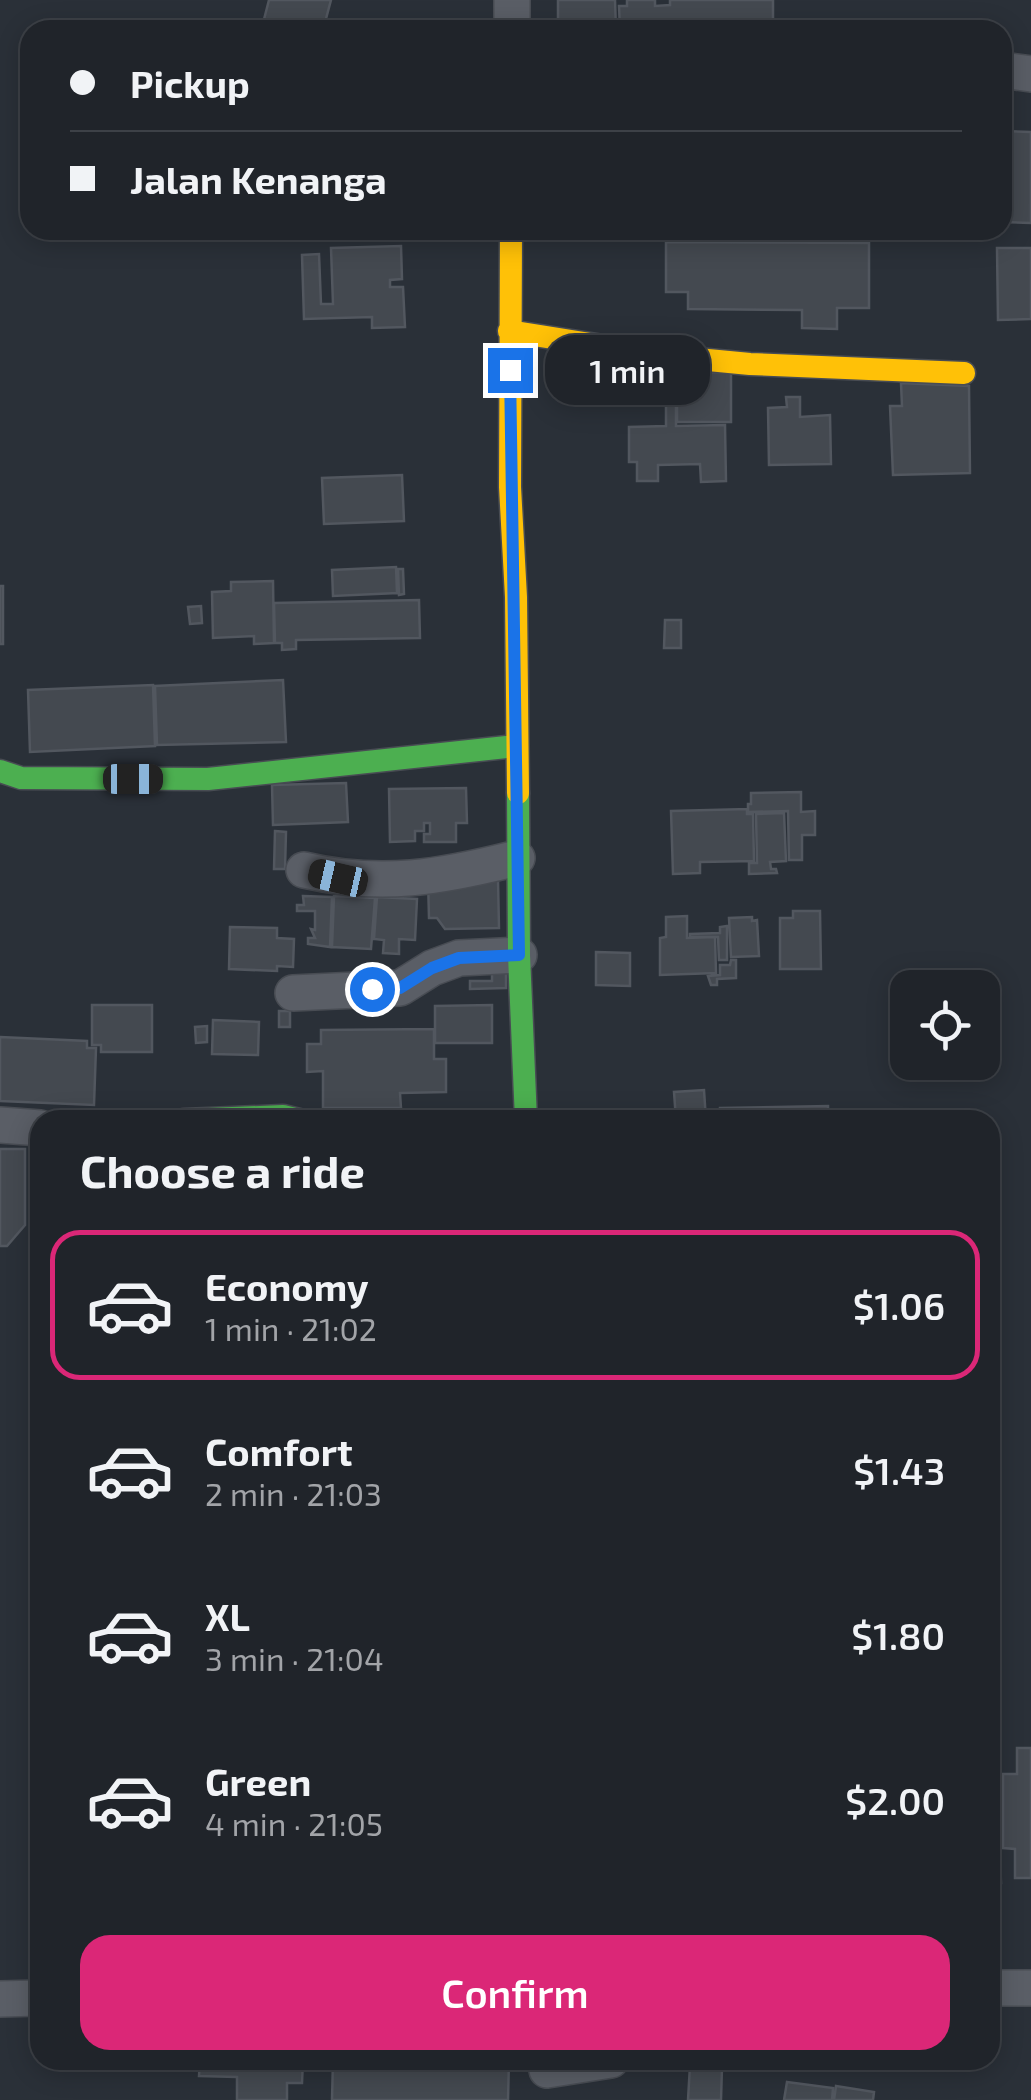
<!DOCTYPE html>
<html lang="en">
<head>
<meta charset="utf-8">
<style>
  body { margin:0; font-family:"Exo 2",sans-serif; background:#282c32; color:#f1f3f6; height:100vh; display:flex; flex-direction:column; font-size:38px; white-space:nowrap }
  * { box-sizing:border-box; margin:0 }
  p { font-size:32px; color:#a2a4a8 }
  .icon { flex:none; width:55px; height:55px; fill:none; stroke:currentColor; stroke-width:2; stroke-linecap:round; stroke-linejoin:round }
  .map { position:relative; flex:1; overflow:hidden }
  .sheet { position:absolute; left:30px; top:1110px; width:970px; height:960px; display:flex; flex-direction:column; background:#20242a; border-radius:30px; box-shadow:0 5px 25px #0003,0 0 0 2px #3d4147 }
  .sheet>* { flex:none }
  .top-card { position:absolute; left:20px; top:20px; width:992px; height:220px; border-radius:30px; box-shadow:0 5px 25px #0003,0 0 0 2px #3d4147; display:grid; align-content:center; height:220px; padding:0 50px; background:#20242a }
  .fabs { position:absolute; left:890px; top:970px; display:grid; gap:20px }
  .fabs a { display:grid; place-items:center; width:110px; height:110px; border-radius:20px; background:#20242a; box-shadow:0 5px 25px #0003,0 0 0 2px #3d4147; font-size:50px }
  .end { position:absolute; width:45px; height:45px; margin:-22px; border:12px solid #1a73e8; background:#fff; box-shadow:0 0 0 5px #fff }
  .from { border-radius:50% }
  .bubble { position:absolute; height:70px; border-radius:30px; background:#20242a; box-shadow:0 5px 25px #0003,0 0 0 2px #3d4147; font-size:32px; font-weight:600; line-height:70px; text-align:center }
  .car { position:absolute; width:30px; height:60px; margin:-30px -15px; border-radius:12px; box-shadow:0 0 8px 2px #0007; background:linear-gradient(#222 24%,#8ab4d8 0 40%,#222 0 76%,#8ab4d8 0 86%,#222 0) }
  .top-card b { display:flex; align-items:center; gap:35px; height:95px; font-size:38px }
  .top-card b+b { border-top:2px solid #3d4147 }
  .top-card i { width:25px; height:25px; background:#f1f3f6 }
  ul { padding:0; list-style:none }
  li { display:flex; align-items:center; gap:30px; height:150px; margin:0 20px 15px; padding:0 30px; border:5px solid transparent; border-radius:30px }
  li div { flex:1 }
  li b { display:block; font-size:38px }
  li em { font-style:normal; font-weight:600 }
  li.active { border-color:#db2777 }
  li>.icon { width:90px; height:90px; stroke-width:1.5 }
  h2 { padding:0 50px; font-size:45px; line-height:120px }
  .button { display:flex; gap:20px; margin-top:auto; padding:20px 50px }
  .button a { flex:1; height:115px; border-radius:30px; background:#db2777; color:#fff; font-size:40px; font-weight:600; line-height:115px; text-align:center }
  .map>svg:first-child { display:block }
</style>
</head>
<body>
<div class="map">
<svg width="1031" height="2100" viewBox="0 0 1031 2100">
  <rect width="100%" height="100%" fill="#2a3038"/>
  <!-- building -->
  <path fill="#444950" stroke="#52575f" stroke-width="2.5" d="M269 0H331L323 30H273L262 27Z
    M558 0H615L616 30H549V20H558Z
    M627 0H655V6L670 5V0H773V30H620L619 6H627Z
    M1002 131 1031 132V223L1002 222Z
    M666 242 869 243V308H837V329L802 328V310L688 309V292H666Z
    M401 246 402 279 390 280V287H403L405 327 372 328V317L304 319 302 255 319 254 321 304H333L331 248Z
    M997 248H1031V319L998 320Z
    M676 358V426L725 425 726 481 701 482 700 464 658 465V481H637V462H629V427L666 426V359Z
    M731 372V422H677V373Z
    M901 383 969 386 970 473 893 475 890 406H902Z
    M786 397H800V417L830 415 831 464 769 465 768 408 787 407Z
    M402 475 404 521 324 524 322 478Z
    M396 567 397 593 333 596 332 570Z
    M398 569H403L404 594 399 595Z
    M273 581 274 643 254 644V636L213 638 212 592 231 591V582Z
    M0 586H3V644H0Z
    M419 600 420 638 296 640V649L282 650V643H275L274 603Z
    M201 606 202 623 190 624 188 607Z
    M665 620H681V648H664Z
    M283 680 286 742 157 745 155 686Z
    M153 685 155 746 30 752 28 690Z
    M346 783 348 822 273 825 272 785Z
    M466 788 467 823H456V842H424V834H430V823H424V831H415V841L390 842 389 789Z
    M801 792V812L815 811V835H802V860H789L788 811 748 812V804H751V793Z
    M747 809V814H753L754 861 700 862V873L673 874 671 811Z
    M784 813 786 861 770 862 771 869H776L777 873 749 874V863H757L756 814Z
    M275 831 286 832 285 869H274Z
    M498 879 499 928 445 929 437 918H429L428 880Z
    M303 896 332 897 330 947 308 944V938H315L311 929 315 930V911H297V905H304Z
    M334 896 375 898 371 949 332 947Z
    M377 897 417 899 415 940 399 939V954L383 953 384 940 374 939Z
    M793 911H820L821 969H780V918H793Z
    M687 916V938L715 937 716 973 660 975V938L666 937V917Z
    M752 917V921L757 920 759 956 731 957 729 918Z
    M727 926V960H719L718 937H690V934L720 933V927Z
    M230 927 277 928V938L294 939 293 967 277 966V971L229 969Z
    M596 952 630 953V986L596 985Z
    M731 960H736V978L717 979V985H711L708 976 720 975V965H730Z
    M492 970H506V988L470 989V981H492Z
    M92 1005H152V1052H101V1045H92Z
    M492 1005V1043H435V1006Z
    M279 1011H290V1027H279Z
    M213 1020 259 1022 258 1055 212 1054Z
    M207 1026V1042L196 1043 195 1027Z
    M434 1029V1059H446V1092L400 1093 401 1108H323V1071L307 1072V1044H321V1030Z
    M0 1037 87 1041V1048H96L94 1105 0 1101Z
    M704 1090 706 1120H676L674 1092Z
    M828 1106V1120H720V1108Z
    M0 1149H25V1225L7 1246H0Z
    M1017 1748H1031V1878H1015V1849L1003 1848V1774H1017Z
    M990 1770H997L1001 1883H990Z
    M200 2060H303L302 2083H287V2100H237V2077L199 2076Z
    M333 2060H509L508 2100H332Z
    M690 2065 722 2067 721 2100H688Z
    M787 2082 833 2088 832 2100H784Z
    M836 2086 874 2092 873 2100H834Z"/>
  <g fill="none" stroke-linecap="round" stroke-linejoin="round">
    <defs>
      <path id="street" d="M512 0V30
        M1002 70 1031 74
        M304 870C381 888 442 877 517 858
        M293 993 400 988 432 968 459 958 519 955
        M0 1125 40 1128
        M990 1988H1031
        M0 1999 40 1998
        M547 2070 611 2060"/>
      <path id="fast" d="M0 771 21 778 208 779 516 746
        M518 793 519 955 526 1120
        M184 1120 283 1116 299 1120"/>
      <path id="slow" d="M511 230 510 487 516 597 518 793
        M509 331 666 356 750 364 964 373"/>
    </defs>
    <!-- street casing -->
    <use href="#street" stroke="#484c53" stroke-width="38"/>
    <!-- fast casing -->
    <use href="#fast" stroke="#484c53" stroke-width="25"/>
    <!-- slow casing -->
    <use href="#slow" stroke="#484c53" stroke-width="25"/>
    <!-- street -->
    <use href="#street" stroke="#5a5e66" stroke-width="35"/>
    <!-- fast -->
    <use href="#fast" stroke="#4caf50" stroke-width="22"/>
    <!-- slow -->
    <use href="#slow" stroke="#ffc107" stroke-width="22"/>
  </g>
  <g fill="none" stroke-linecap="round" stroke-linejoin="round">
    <!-- route -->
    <path stroke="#1a73e8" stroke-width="12" d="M372 989 400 988 432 968 459 958 519 955 510 370"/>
  </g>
</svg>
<div class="fabs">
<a><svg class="icon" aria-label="locate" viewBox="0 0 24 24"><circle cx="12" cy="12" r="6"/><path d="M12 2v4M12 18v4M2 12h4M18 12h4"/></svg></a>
</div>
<i class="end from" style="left:372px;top:989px"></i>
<i class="end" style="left:510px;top:370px"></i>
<div class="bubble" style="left:545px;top:335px;width:165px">1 min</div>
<i class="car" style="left:133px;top:779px;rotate:90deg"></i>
<i class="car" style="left:338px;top:878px;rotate:283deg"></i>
<div class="top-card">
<b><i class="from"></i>Pickup</b>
<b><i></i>Jalan Kenanga</b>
</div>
<section class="sheet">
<h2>Choose a ride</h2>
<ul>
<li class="active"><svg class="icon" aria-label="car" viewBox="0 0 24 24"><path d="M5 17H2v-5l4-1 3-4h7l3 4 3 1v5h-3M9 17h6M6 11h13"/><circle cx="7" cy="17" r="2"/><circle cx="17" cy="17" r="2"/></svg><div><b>Economy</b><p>1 min · 21:02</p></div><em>$1.06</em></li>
<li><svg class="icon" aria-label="car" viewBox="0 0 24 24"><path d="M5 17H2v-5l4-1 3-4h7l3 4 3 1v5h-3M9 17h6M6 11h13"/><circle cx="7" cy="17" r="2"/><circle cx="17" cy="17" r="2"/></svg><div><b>Comfort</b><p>2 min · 21:03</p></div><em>$1.43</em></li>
<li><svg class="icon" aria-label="car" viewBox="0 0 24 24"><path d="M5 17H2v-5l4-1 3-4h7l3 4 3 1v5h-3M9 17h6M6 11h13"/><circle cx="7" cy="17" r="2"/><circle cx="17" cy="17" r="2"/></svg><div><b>XL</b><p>3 min · 21:04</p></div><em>$1.80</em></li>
<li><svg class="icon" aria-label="car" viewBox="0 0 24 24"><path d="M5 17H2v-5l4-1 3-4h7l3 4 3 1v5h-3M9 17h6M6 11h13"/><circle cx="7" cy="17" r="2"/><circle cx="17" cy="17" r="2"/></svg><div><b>Green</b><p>4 min · 21:05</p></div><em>$2.00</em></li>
</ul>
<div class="button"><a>Confirm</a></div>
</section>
</div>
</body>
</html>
